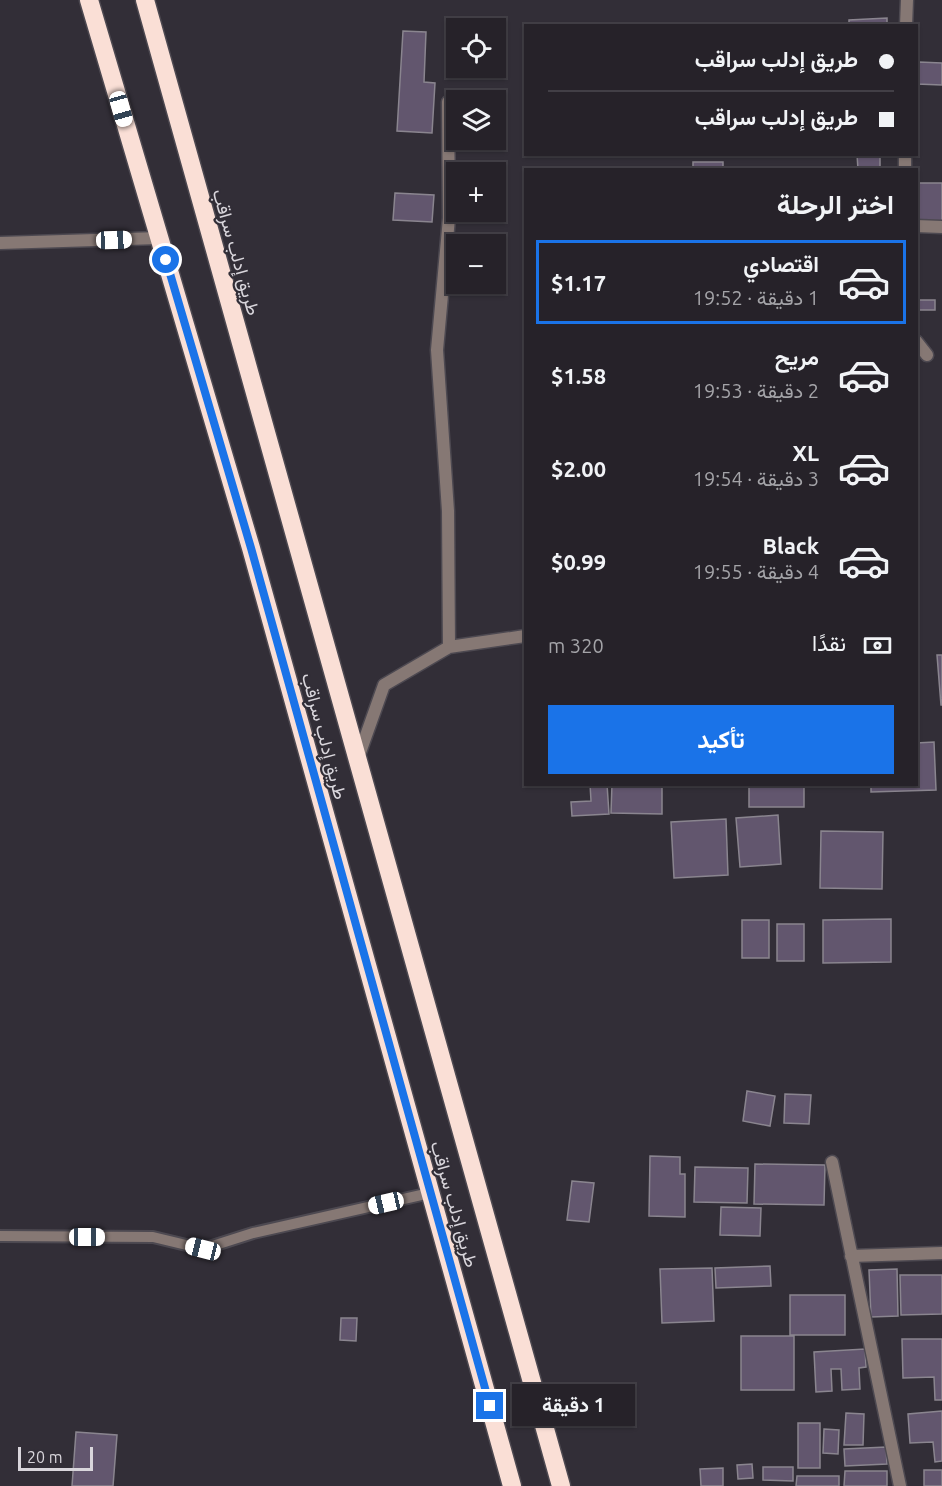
<!DOCTYPE html>
<html lang="ar">
<head>
<meta charset="utf-8">
<style>
  body { margin:0; font-family:Ubuntu,Vazirmatn,sans-serif; background:#322f35; color:#f1f3f6; direction:rtl; height:100vh; display:flex; flex-direction:column; font-size:22px; white-space:nowrap }
  * { box-sizing:border-box; margin:0 }
  p { font-size:20px; color:#a4a4a8 }
  .icon { flex:none; width:33px; height:33px; fill:none; stroke:currentColor; stroke-width:2; stroke-linecap:round; stroke-linejoin:round }
  .map { position:relative; flex:1; overflow:hidden; direction:ltr }
  .sheet { position:absolute; left:524px; top:168px; width:394px; height:618px; display:flex; flex-direction:column; background:#262229; border-radius:0px; box-shadow:0 2px 4px #0004,0 0 0 2px #423f46; direction:rtl }
  .sheet>* { flex:none }
  .hud { position:absolute; left:524px; top:24px; width:394px; height:132px; border-radius:0px; box-shadow:0 2px 4px #0004,0 0 0 2px #423f46; direction:rtl; display:grid; align-content:center; height:132px; padding:0 24px; background:#262229 }
  .controls { position:absolute; left:446px; top:18px; display:grid; gap:12px }
  .controls a { display:grid; place-items:center; width:60px; height:60px; border-radius:0px; background:#262229; box-shadow:0 2px 4px #0004,0 0 0 2px #423f46; font-size:30px }
  .scale { position:absolute; left:18px; bottom:15px; width:75px; box-sizing:border-box; padding-left:6px; border:3px solid #d9d6dc; border-top:0; font-size:16px; line-height:21px; white-space:nowrap; color:#d9d6dc; -webkit-text-stroke:4px #322e37; paint-order:stroke }
  .end { position:absolute; width:27px; height:27px; margin:-14px; border:8px solid #1a73e8; background:#fff; box-shadow:0 0 0 3px #fff }
  .from { border-radius:50% }
  .bubble { position:absolute; height:42px; border-radius:0px; background:#262229; box-shadow:0 2px 4px #0004,0 0 0 2px #423f46; font-size:20px; font-weight:700; line-height:42px; text-align:center; direction:rtl }
  .car { position:absolute; width:18px; height:36px; margin:-18px -9px; border-radius:8px; box-shadow:0 0 4px 2px #0007; background:linear-gradient(#fff 24%,#345 0 40%,#fff 0 76%,#345 0 86%,#fff 0) }
  .hud b { display:flex; align-items:center; gap:21px; height:57px; font-size:22px }
  .hud b+b { border-top:2px solid #423f46 }
  .hud i { width:15px; height:15px; background:#f1f3f6 }
  ul { padding:0; list-style:none }
  li { display:flex; align-items:center; gap:18px; height:84px; margin:0 12px 9px; padding:0 12px; border:3px solid transparent; border-radius:0px }
  li div { flex:1 }
  li b { display:block; font-size:22px }
  li em { font-style:normal; font-weight:700 }
  li.on { border-color:#1a73e8 }
  li>.icon { width:54px; height:54px; stroke-width:1.5 }
  h2 { padding:0 24px; font-size:27px; line-height:72px }
  .pay { display:flex; align-items:center; gap:15px; height:66px; padding:0 24px; font-size:22px }
  .pay p { margin-inline-start:auto }
  .primary-button { display:flex; gap:12px; margin-top:auto; padding:12px 24px }
  .primary-button a { flex:1; height:69px; border-radius:0px; background:#1a73e8; color:#fff; font-size:24px; font-weight:700; line-height:69px; text-align:center }
  .map>svg:first-child { display:block }
</style>
</head>
<body>
<div class="map">
<svg width="942" height="1486" viewBox="0 0 942 1486">
  <rect width="100%" height="100%" fill="#322e37"/>
  <!-- building -->
  <path fill="#62566e" stroke="#8a858f" stroke-width="1.5" d="M887 18V26H849V20Z
    M403 31 426 32 424 82 435 83 432 133 397 131Z
    M919 62 942 63V85L917 84Z
    M857 154H880V170H858Z
    M693 162H723V170H693Z
    M917 183H942V221L917 220Z
    M395 193 434 195 432 222 393 220Z
    M916 300H935V310H916Z
    M937 655H942V705H941Z
    M934 742 936 790 871 792V784H916V743Z
    M590 784H607L609 814 572 816 571 802 591 801Z
    M612 784H662V814L611 813Z
    M749 784H804V807H749Z
    M778 815 781 864 740 867 736 818Z
    M726 819 728 875 674 878 671 822Z
    M821 831 883 832 882 889 820 888Z
    M891 919V962L823 963V920Z
    M742 920H769V958H742Z
    M777 924H804V961H777Z
    M747 1091 775 1096 770 1126 743 1121Z
    M785 1094 811 1095 809 1124 784 1123Z
    M650 1156 680 1157V1174H685V1217L649 1216Z
    M755 1164 825 1165 824 1205 754 1204Z
    M695 1167 748 1168 747 1203 694 1202Z
    M572 1181 594 1183 589 1222 567 1220Z
    M721 1207 761 1208 760 1236 720 1235Z
    M770 1266 771 1286 716 1288 715 1268Z
    M712 1268 714 1321 662 1323 660 1269Z
    M897 1269 898 1316 871 1317 869 1270Z
    M900 1275H942V1314L901 1315Z
    M790 1295H845V1335H790Z
    M341 1318H357L356 1341 340 1340Z
    M741 1336H794V1390H741Z
    M902 1339H942V1400H935L934 1377 903 1378Z
    M865 1349 866 1367 859 1368 860 1389 842 1390 841 1369H831L832 1391 816 1392 814 1352Z
    M942 1411V1461L935 1462 933 1442 910 1443 908 1414Z
    M846 1413 864 1414 863 1445H844Z
    M798 1423H820V1468H798Z
    M824 1429 839 1430 838 1454 823 1453Z
    M76 1432 117 1435 113 1486H72Z
    M886 1447 887 1464 845 1466 844 1449Z
    M752 1464 753 1478 738 1479 737 1465Z
    M763 1467H793V1481L763 1480Z
    M723 1468V1486H701L700 1469Z
    M924 1470H942V1486H924Z
    M845 1471H887V1486H844Z
    M797 1476H839V1486H796Z"/>
  <g fill="none" stroke-linecap="round" stroke-linejoin="round">
    <defs>
      <path id="lane" d="M0 1236 153 1237 203 1249 253 1233 430 1193"/>
      <path id="street" d="M906 26 907 0
        M448 102 449 218 437 350 448 511 449 647
        M905 170V154
        M916 226 942 227
        M0 243 159 238
        M916 341 927 355
        M358 758 384 685 449 647 525 636
        M832 1162 900 1486
        M851 1256 942 1253"/>
      <path id="highway" d="M89 0 251 548 512 1486
        M145 0 561 1486"/>
    </defs>
    <!-- lane casing -->
    <use href="#lane" stroke="#4d4951" stroke-width="14"/>
    <!-- street casing -->
    <use href="#street" stroke="#4d4951" stroke-width="15"/>
    <!-- highway casing -->
    <use href="#highway" stroke="#4d4951" stroke-width="21"/>
    <!-- lane -->
    <use href="#lane" stroke="#867874" stroke-width="10"/>
    <!-- street -->
    <use href="#street" stroke="#867874" stroke-width="12"/>
    <!-- highway -->
    <use href="#highway" stroke="#fadfd6" stroke-width="18"/>
  </g>
  <g fill="none" stroke-linecap="round" stroke-linejoin="round">
    <!-- route -->
    <path stroke="#1a73e8" stroke-width="8" d="M166 260 251 548 490 1406"/>
  </g>
  <g text-anchor="middle" dominant-baseline="central" stroke-width="4.5" stroke-linejoin="round" paint-order="stroke">
    <!-- street labels -->
    <g font-size="18" fill="#d9d6dc" stroke="#322e37">
      <text transform="translate(237 252) rotate(74)">طريق إدلب سراقب</text>
      <text transform="translate(325 736) rotate(75)">طريق إدلب سراقب</text>
      <text transform="translate(455 1204) rotate(74)">طريق إدلب سراقب</text>
    </g>
  </g>
</svg>
<div class="controls">
<a><svg class="icon" aria-label="locate" viewBox="0 0 24 24"><circle cx="12" cy="12" r="6"/><path d="M12 2v4M12 18v4M2 12h4M18 12h4"/></svg></a>
<a><svg class="icon" aria-label="layers" viewBox="0 0 24 24"><path d="M12 4l9 5-9 5-9-5zM3 14l9 5 9-5"/></svg></a>
<a>+</a>
<a>−</a>
</div>
<div class="scale">20 m</div>
<i class="end from" style="left:166px;top:260px"></i>
<i class="end" style="left:490px;top:1406px"></i>
<div class="bubble" style="left:512px;top:1384px;width:123px">1 دقيقة</div>
<i class="car" style="left:121px;top:109px;rotate:164deg"></i>
<i class="car" style="left:114px;top:240px;rotate:88deg"></i>
<i class="car" style="left:386px;top:1203px;rotate:257deg"></i>
<i class="car" style="left:87px;top:1237px;rotate:90deg"></i>
<i class="car" style="left:203px;top:1249px;rotate:284deg"></i>
<div class="hud">
<b><i class="from"></i>طريق إدلب سراقب</b>
<b><i></i>طريق إدلب سراقب</b>
</div>
<section class="sheet">
<h2>اختر الرحلة</h2>
<ul>
<li class="on"><svg class="icon" aria-label="car" viewBox="0 0 24 24"><path d="M5 17H2v-5l4-1 3-4h7l3 4 3 1v5h-3M9 17h6M6 11h13"/><circle cx="7" cy="17" r="2"/><circle cx="17" cy="17" r="2"/></svg><div><b>اقتصادي</b><p>1 دقيقة · 19:52</p></div><em>$1.17</em></li>
<li><svg class="icon" aria-label="car" viewBox="0 0 24 24"><path d="M5 17H2v-5l4-1 3-4h7l3 4 3 1v5h-3M9 17h6M6 11h13"/><circle cx="7" cy="17" r="2"/><circle cx="17" cy="17" r="2"/></svg><div><b>مريح</b><p>2 دقيقة · 19:53</p></div><em>$1.58</em></li>
<li><svg class="icon" aria-label="car" viewBox="0 0 24 24"><path d="M5 17H2v-5l4-1 3-4h7l3 4 3 1v5h-3M9 17h6M6 11h13"/><circle cx="7" cy="17" r="2"/><circle cx="17" cy="17" r="2"/></svg><div><b>XL</b><p>3 دقيقة · 19:54</p></div><em>$2.00</em></li>
<li><svg class="icon" aria-label="car" viewBox="0 0 24 24"><path d="M5 17H2v-5l4-1 3-4h7l3 4 3 1v5h-3M9 17h6M6 11h13"/><circle cx="7" cy="17" r="2"/><circle cx="17" cy="17" r="2"/></svg><div><b>Black</b><p>4 دقيقة · 19:55</p></div><em>$0.99</em></li>
</ul>
<div class="pay"><svg class="icon" aria-label="cash" viewBox="0 0 24 24"><path d="M3 7h18v10H3z"/><circle cx="12" cy="12" r="2"/></svg>نقدًا<p>320 m</p></div>
<div class="primary-button"><a>تأكيد</a></div>
</section>
</div>
</body>
</html>
